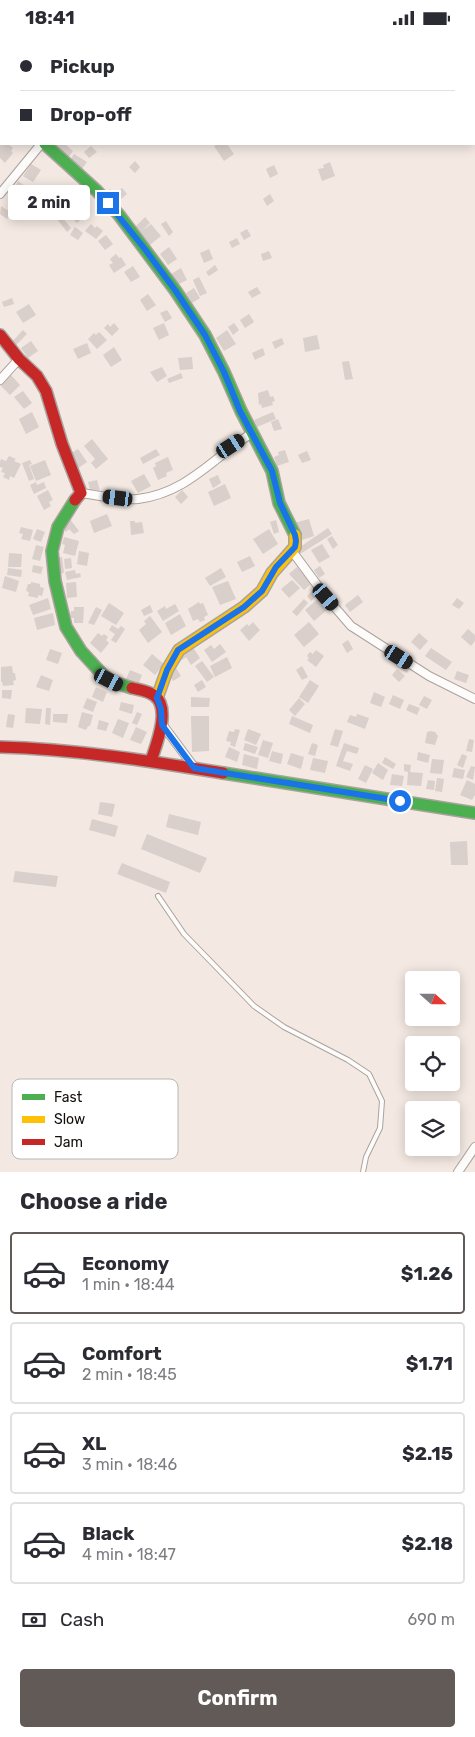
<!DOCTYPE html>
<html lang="en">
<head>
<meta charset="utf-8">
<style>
  body { margin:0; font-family:Rubik,sans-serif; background:#f7f7f7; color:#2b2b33; height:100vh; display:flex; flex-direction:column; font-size:19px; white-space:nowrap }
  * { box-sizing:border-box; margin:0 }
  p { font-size:16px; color:#7c7c81 }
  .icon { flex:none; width:28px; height:28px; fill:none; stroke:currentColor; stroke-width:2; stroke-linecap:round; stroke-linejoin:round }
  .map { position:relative; height:1137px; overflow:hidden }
  .panel { display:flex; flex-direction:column; background:#fff; flex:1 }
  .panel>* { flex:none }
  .hud { position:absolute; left:0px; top:0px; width:475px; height:110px; box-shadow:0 2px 12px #0003; display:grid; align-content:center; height:110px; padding:0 20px; background:#fff }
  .needle { width:32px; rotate:111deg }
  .buttons { position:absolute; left:405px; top:936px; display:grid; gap:10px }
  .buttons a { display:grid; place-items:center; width:55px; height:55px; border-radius:5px; background:#fff; box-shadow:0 2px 12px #0003; font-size:25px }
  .end { position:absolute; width:22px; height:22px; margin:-11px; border:6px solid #1a73e8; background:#fff; box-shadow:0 0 0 2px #fff }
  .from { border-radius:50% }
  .bubble { position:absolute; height:35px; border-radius:5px; background:#fff; box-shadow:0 2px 12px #0003; font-size:16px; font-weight:700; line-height:35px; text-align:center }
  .car { position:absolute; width:15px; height:30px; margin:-15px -8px; border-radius:6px; box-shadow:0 0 4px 1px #0007; background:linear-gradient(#222 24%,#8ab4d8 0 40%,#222 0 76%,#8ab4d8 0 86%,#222 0) }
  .hud b { display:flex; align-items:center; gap:18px; height:48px; font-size:19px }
  .hud b+b { border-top:1px solid #e1e1e2 }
  .hud i { width:12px; height:12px; background:#2b2b33 }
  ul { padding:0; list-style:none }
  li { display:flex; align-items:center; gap:15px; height:82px; margin:0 10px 8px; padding:0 10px; border:2px solid #e1e1e2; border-radius:5px }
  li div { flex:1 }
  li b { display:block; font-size:19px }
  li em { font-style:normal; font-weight:700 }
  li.on { border-color:#625a56 }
  li>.icon { width:45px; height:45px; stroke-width:1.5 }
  h2 { padding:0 20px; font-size:22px; line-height:60px }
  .pay { display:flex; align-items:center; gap:12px; height:55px; padding:0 20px; font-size:19px }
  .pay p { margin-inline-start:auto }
  .primary-button { display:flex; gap:10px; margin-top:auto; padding:10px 20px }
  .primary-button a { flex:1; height:58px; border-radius:5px; background:#625a56; color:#fff; font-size:20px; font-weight:700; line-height:58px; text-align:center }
  .status { display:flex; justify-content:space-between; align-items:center; height:35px; padding:0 25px; background:#fff; direction:ltr }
  .status svg { height:14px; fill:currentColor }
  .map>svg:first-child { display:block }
</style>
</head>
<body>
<div class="status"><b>18:41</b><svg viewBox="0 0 49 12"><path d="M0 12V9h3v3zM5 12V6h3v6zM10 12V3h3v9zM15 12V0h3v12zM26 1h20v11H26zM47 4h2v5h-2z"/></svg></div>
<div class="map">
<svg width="475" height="1137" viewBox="0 0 475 1137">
  <rect width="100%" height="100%" fill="#f3e8e2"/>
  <!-- building -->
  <path fill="#d9cfcb" d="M0 109H8L13 113 11 116 13 118 5 128 0 123Z
    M54 109H65L73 116 67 124 52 112Z
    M218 109H227L234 119 224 126 214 111Z
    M91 111 97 117 89 123 84 117Z
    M74 119 87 127 81 135 69 127Z
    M135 126 140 132 135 138 129 132Z
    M330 127 335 141 322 146 318 134 324 133 323 130Z
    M31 129 41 135 33 147 23 141Z
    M274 130 278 139 270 143 266 134Z
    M18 146 25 151 20 160 13 155Z
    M122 153 127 159 120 165 115 159Z
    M110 154 119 166 113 170 105 158Z
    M270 159 274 166 267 171 263 164Z
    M78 168 84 174 81 176 85 180 77 188 66 177Z
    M1 171 12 178 7 184 0 179Z
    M61 181 71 193 67 197 57 184Z
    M145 182 150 188 142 196 151 189 161 201 150 210 135 192Z
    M166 186 173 197 169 201 161 189Z
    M91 189 95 193 97 191 103 196 96 204 85 196Z
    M75 192 83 198 78 205 70 200Z
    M247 194 251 201 244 205 240 198Z
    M106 200 113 209 105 215 98 206Z
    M237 203 240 209 232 213 229 207Z
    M169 212 177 224 168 230 160 219Z
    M209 214 213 224 204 228 200 218Z
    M269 216 272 223 263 226 261 219Z
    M116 219 119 223 121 222 126 230 114 238 109 230 113 228 110 224Z
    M215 230 218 235 209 241 206 237Z
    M133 231 140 242 131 247 124 237Z
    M181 233 187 245 177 250 171 239Z
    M199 242 207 258 200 261 193 245Z
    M257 252 261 258 252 263 248 257Z
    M194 253 200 263 192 268 186 258Z
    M148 259 156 270 147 276 140 265Z
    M12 263 14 269 4 272 2 267Z
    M29 269 36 280 23 288 16 277Z
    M167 275 172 283 165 287 160 278Z
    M249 279 254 287 245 293 240 285Z
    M114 288 119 294 112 301 104 293 108 289 110 292Z
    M164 288 169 300 159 305 153 293Z
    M234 288 239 295 233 300 228 292Z
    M23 295 27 299 14 312 10 309Z
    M227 295 236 309 224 316 216 303Z
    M99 297 107 305 97 314 88 304 94 298 96 300Z
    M317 300 320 314 305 317 303 303Z
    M282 303 284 309 275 314 272 307Z
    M31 306 38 316 28 323 21 313Z
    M87 308 91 318 78 324 73 314Z
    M114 312 122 325 111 332 103 320Z
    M263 313 265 320 255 325 252 318Z
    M192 322 193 334 180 335 178 323Z
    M349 326 353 344 345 345 342 327Z
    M162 332 167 341 157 347 150 337Z
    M181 338 183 343 169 348 167 344Z
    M10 339 20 350 10 360 0 350V348Z
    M268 355 270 362 273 361 275 366 272 367 273 370 262 373 261 369 259 370 258 358Z
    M23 356 32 368 24 374 14 362Z
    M32 377 39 392 26 399 19 384Z
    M273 377 276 384 257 392 254 385Z
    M278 384 282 394 274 396 271 387Z
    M92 404 108 424 96 434 91 428 95 424 84 411Z
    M78 414 87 427 77 434 68 420Z
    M156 414 160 420 143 429 140 423Z
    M285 415 289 427 277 431 274 422 279 420 278 417Z
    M307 416 311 425 302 428 298 420Z
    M9 421 16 424 14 426 21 429 14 443 10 441 9 445 3 442 5 438 1 437 3 433 0 432V427L1 424 6 426Z
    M168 422 173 435 166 438 167 441 158 445 153 433 156 431 155 428Z
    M30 425 32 429 29 430 34 444 29 446 22 428Z
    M45 425 51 440 36 446 30 431Z
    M144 439 151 451 138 458 131 446Z
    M218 440 221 448 213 453 209 444Z
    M97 445 100 456 91 458 88 447Z
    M36 447 37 450 44 447 46 453 34 459 30 450Z
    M225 449 231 463 214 471 208 457Z
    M48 455 53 465 49 467 51 471 44 475 37 461Z
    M182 455 188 462 181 469 175 462Z
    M107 479 112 491 94 498 90 486Z
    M69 483 79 496 74 499 69 494 66 497 61 490Z
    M309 484 314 501 302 505 301 500 297 501 294 488Z
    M276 485 279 497 274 499 270 487Z
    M130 486H135V488L142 487 144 498 131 500Z
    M21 492 33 495 30 506 21 504 23 499 19 498Z
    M328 493 332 499 300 519 297 514Z
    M37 494 45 497 41 507 33 504Z
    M269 494 278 509 263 519 253 504Z
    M332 501 338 510 333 514 327 504Z
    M64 502 79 506 75 521 63 518 65 510 62 509Z
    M322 509 330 522 319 528 311 515Z
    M36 510 44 512 40 526 32 524Z
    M79 516 89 518 87 531 77 529Z
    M9 518 22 519 21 532H8Z
    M250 521 255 531 242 537 237 527Z
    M62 522 64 538 55 539 54 523Z
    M71 523 72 533 65 534 64 524Z
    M33 530 43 532 41 539 32 537Z
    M320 531 325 539 319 543 314 535Z
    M297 532 312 548 304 555 289 539Z
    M8 533 22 535 21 542 7 540Z
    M221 533 226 542 210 551 205 543Z
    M75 535 76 539 80 538 81 542 67 545 65 537Z
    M5 541 19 546 16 557 2 553Z
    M292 545 300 553 289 563 281 554Z
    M228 546 236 564 220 570 212 552Z
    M31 547 40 549V552L44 553 42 561 38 560V563L28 561 29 557 26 556 28 549H31Z
    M76 547 77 562 67 563 66 548Z
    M315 553 320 558 311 566 307 561Z
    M358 560 363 567 350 577 345 570Z
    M48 563 51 574 33 580 29 570Z
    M319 563 328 574 314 586 305 575Z
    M457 563 464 568 459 574 452 570Z
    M304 564 308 568 297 581 292 577Z
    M199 567 200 569 203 568 208 580 204 582 205 585 200 587 198 584 193 586 188 574Z
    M109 568 124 578 116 590 101 581Z
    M175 569 179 576 163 586 157 576 165 571 166 574Z
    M150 570 153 577 144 581 141 575Z
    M74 572H84L83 588H74V583H70L71 576H74Z
    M96 572 102 575 94 590 88 588Z
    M53 578 55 590 37 595 34 583Z
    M180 579 186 591 171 600 165 588Z
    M150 581 162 597 148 608 139 595 146 589 144 586Z
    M253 587 260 595 249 606 240 595 247 589 249 591Z
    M309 587 319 599 304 612 294 600Z
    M112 590 118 594 121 591 125 594 116 608 111 605 115 599 109 595Z
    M468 594 475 600V606L471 611 461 602Z
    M98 598 102 601 104 599 108 602 106 605 109 608 101 618 90 608Z
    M419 598 428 606 420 615 411 607Z
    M348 605 353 614 347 618 342 609Z
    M220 609 226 617 212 627 204 615 211 610 214 614Z
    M192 611 200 623 191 630 186 622 182 625 179 620Z
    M431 613 452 627 446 635 425 621Z
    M50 614 62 618 58 629 46 625Z
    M316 615 324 621 316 632 307 625 309 623 307 621 310 617 313 619Z
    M152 619 164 629 155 640 143 630Z
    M227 622 232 633 215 642 210 631Z
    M202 626 214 642 207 647 195 631Z
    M398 627 409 634 407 638 396 631Z
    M12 631 13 638H15L16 645 13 646 14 650 3 651 2 647H1V632Z
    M302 631 308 642 302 645 296 635Z
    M176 633 181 641 173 646 168 637Z
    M397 634 405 641 399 647 392 640Z
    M130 635 142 640 138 650 129 648 130 646 126 644Z
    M457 636 469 640 466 648 454 644Z
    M41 640 53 645 49 656 36 652Z
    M202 645 206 652 198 657 194 650Z
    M310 645 319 651 308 668 299 662Z
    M96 652 107 657 103 667 92 662Z
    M2 655H12L11 664 2 663Z
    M374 657 385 662 381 672 370 668Z
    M393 660 404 665 400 674 389 669Z
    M424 661 432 665 427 674 419 670Z
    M191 662 210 663 209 672H191Z
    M87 663 97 667 93 677 83 673Z
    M299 663 305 669 295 681 289 675Z
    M121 667 134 670 132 679 119 675Z
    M409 669 420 673 417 680 406 675Z
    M26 673 42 674 40 689 25 688Z
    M46 673H51L50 690 45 689Z
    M82 677 93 680 90 691H88L86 695 78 692Z
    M137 677 142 679 137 690 132 688Z
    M8 679 15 680 13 693 6 692Z
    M53 679H68L67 688 53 687Z
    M357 679 369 683 365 694 347 687 350 680 356 682Z
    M191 681H209V716L192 717Z
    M292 681 313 690 310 698 289 689Z
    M118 684 129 688 123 703 112 698Z
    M99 685 109 688 106 696 97 694Z
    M136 692 147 697 141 709 130 705Z
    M235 694 240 695 235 712 230 710 231 707 226 706 229 696 234 697Z
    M248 694 261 699 256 710 244 705Z
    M335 694 343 696 338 712 330 710Z
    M431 696 435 697 438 701 435 710 425 708 427 697Z
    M469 704 474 705 472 717 466 716Z
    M263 705 273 708 268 723 258 720Z
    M245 708 258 712 255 719 243 715Z
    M312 708 318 710 315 721 308 719Z
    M344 708 359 713 357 719 347 716 343 726 353 729 350 736 336 731Z
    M229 712 240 717 237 727 225 722Z
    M272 716 283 719 281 729 269 726Z
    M418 717 430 720 428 728 417 725Z
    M291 718 304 722 301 734 287 729Z
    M244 719 259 723 257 734 242 730Z
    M462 719 467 721 463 733 457 730Z
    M385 722 396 729 393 734 382 728Z
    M313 723 328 726 325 738 310 735Z
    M432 724 444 725 442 739 430 738Z
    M378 728 388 735 383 745 372 738Z
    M404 729 411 730 410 737 423 738 421 751 407 750 408 737 404 736Z
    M365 730 373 734 366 748 358 744Z
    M471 731 475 732 473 745 466 742Z
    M454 733 465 735 463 744 452 742Z
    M392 739 404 741 402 751 390 750Z
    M437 743 444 744 442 757 435 756Z
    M428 745 435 746 434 755 426 754Z
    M467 745 475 749V760L472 765 460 760Z
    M100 767 115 769 112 782 98 779Z
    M169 779 201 787 198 800 166 792Z
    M92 784 118 791 115 802 89 795Z
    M147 799 207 823 200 838 141 814Z
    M467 806 468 830H451L450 807Z
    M122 828 170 847 166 858 117 839Z
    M15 836 58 841 56 852 13 847Z"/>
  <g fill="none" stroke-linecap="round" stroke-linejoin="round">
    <defs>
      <path id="lane" d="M158 861 184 899 254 971 284 992 348 1025 369 1039 382 1066 380 1093 366 1122 363 1137"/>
      <path id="street" d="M143 1 144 0
        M0 91H1
        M0 159 41 109
        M0 345 19 324
        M81 458C96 460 123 466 138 464 187 458 213 423 252 398
        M292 516 326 562 351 591 429 641 475 664
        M162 689 194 732
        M458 1137 475 1112"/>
      <path id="fast" d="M45 109 97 156 119 180 175 255 205 300 224 337 241 376 272 436 279 468 295 500
        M75 465 58 492 52 516 55 546 66 592 81 616 103 640 113 647 132 653
        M223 738 475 778"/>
      <path id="slow" d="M157 663 167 635 179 615 244 572 262 556 272 538 295 512V500"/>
      <path id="jam" d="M0 300 19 324 37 341 46 356 62 409 81 458 75 465
        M132 653C140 655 149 656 155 661 171 674 156 710 151 726
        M0 712C75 714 149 726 223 738"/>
    </defs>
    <!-- lane casing -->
    <use href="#lane" stroke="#aaa29d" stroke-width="6"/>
    <!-- street casing -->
    <use href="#street" stroke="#aaa29d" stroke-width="10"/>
    <!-- fast casing -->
    <use href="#fast" stroke="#aaa29d" stroke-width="14"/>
    <!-- slow casing -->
    <use href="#slow" stroke="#aaa29d" stroke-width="14"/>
    <!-- jam casing -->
    <use href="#jam" stroke="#aaa29d" stroke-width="14"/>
    <!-- lane -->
    <use href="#lane" stroke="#fdfcfb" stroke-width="4"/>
    <!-- street -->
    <use href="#street" stroke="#fdfcfb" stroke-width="8"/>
    <!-- fast -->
    <use href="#fast" stroke="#4caf50" stroke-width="11"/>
    <!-- slow -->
    <use href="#slow" stroke="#ffc107" stroke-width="11"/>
    <!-- jam -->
    <use href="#jam" stroke="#c62828" stroke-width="11"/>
  </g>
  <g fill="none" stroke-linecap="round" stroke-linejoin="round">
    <!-- route -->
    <path stroke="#1a73e8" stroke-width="6" d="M108 168 144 213 175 255 205 300 224 337 240 376 272 436 280 468 295 500 296 506 295 512 276 532 262 556 244 572 178 615 167 635 157 663 161 674 162 690 194 733 400 766"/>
  </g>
  <!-- legend -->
  <rect x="12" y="1044" width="166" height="80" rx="8" fill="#fff" stroke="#b8b7b6" stroke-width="1"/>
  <rect x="22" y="1059" width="23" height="6" fill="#4caf50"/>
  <rect x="22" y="1081" width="23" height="7" fill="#ffc107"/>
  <rect x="22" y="1104" width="23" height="6" fill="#c62828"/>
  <g font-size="14" fill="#140e0a">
    <text x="54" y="1067">Fast</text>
    <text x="54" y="1089">Slow</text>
    <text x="54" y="1112">Jam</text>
  </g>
</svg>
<div class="buttons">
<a><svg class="needle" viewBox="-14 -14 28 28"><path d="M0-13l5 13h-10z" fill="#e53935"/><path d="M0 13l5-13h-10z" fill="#7c7c81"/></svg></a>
<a><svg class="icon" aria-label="locate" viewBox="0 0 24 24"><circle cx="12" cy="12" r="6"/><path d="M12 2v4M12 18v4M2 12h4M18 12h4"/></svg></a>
<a><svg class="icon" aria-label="layers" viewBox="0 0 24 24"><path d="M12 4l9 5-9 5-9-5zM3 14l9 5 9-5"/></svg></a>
</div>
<i class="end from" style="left:400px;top:766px"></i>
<i class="end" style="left:108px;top:168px"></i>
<div class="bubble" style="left:8px;top:150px;width:82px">2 min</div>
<i class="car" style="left:231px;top:411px;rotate:58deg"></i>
<i class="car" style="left:118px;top:463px;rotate:277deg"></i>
<i class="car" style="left:326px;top:562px;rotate:139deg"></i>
<i class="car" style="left:399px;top:622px;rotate:122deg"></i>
<i class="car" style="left:109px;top:645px;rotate:117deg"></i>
<div class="hud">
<b><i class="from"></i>Pickup</b>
<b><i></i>Drop-off</b>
</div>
</div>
<section class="panel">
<h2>Choose a ride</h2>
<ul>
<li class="on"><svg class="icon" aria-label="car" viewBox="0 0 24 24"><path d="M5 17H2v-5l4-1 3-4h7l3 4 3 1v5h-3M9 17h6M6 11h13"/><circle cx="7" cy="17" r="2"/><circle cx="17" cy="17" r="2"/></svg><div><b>Economy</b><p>1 min · 18:44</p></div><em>$1.26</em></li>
<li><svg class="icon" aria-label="car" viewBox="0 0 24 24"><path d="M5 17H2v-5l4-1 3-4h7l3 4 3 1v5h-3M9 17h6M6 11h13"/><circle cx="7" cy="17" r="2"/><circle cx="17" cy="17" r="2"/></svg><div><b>Comfort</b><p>2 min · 18:45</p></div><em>$1.71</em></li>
<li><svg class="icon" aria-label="car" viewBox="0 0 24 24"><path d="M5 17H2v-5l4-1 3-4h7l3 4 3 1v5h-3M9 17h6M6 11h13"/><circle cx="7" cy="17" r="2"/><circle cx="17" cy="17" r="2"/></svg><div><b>XL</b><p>3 min · 18:46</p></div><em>$2.15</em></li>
<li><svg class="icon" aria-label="car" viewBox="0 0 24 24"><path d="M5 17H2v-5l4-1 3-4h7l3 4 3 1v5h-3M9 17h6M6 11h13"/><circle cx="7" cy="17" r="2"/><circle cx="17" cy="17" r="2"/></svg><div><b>Black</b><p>4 min · 18:47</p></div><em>$2.18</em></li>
</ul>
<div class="pay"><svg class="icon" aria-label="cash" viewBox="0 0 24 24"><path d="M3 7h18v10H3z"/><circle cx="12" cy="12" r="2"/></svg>Cash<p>690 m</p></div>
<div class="primary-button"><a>Confirm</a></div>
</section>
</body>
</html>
